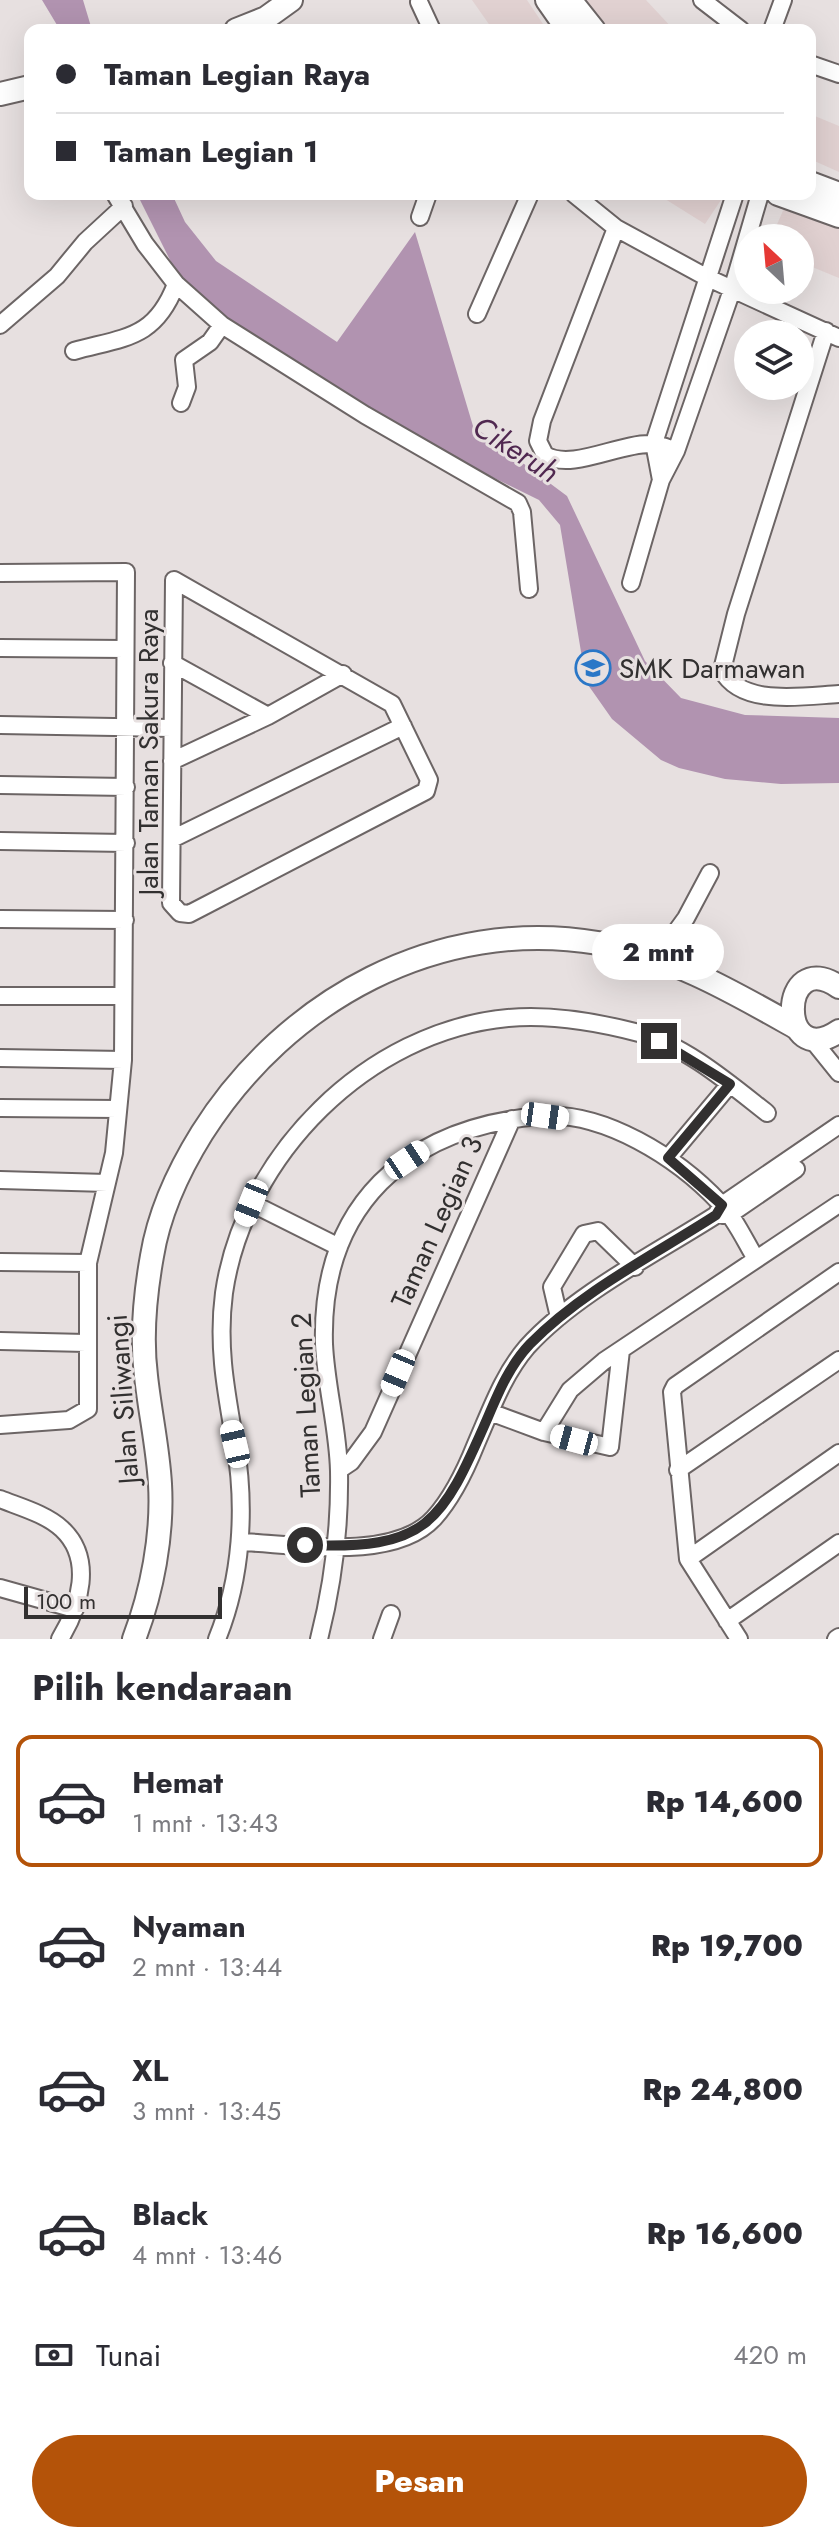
<!DOCTYPE html>
<html lang="id">
<head>
<meta charset="utf-8">
<style>
  body { margin:0; font-family:Jost,sans-serif; background:#f2f2f3; color:#2b2b33; height:100vh; display:flex; flex-direction:column; font-size:30px; white-space:nowrap }
  * { box-sizing:border-box; margin:0 }
  p { font-size:26px; color:#7c7c81 }
  .icon { flex:none; width:44px; height:44px; fill:none; stroke:currentColor; stroke-width:2; stroke-linecap:round; stroke-linejoin:round }
  .map { position:relative; height:1639px; overflow:hidden }
  .sheet { display:flex; flex-direction:column; background:#fff; flex:1 }
  .sheet>* { flex:none }
  .banner { position:absolute; left:24px; top:24px; width:792px; height:176px; border-radius:16px; box-shadow:0 8px 32px #0002; display:grid; align-content:center; height:176px; padding:0 32px; background:#fff }
  .needle { width:52px; rotate:334deg }
  .controls { position:absolute; left:734px; top:224px; display:grid; gap:16px }
  .controls a { display:grid; place-items:center; width:80px; height:80px; border-radius:50%; background:#fff; box-shadow:0 8px 32px #0002; font-size:40px }
  .scale { position:absolute; left:24px; bottom:20px; width:198px; box-sizing:border-box; padding-left:8px; border:4px solid #323030; border-top:0; font-size:22px; line-height:28px; white-space:nowrap; color:#323030; -webkit-text-stroke:6px #e7e0e0; paint-order:stroke }
  .end { position:absolute; width:36px; height:36px; margin:-18px; border:10px solid #323030; background:#fff; box-shadow:0 0 0 4px #fff }
  .from { border-radius:50% }
  .bubble { position:absolute; height:56px; border-radius:28px; background:#fff; box-shadow:0 8px 32px #0002; font-size:26px; font-weight:800; line-height:56px; text-align:center }
  .car { position:absolute; width:24px; height:48px; margin:-24px -12px; border-radius:10px; box-shadow:0 0 6px 2px #0007; background:linear-gradient(#fff 24%,#345 0 40%,#fff 0 76%,#345 0 86%,#fff 0) }
  .banner b { display:flex; align-items:center; gap:28px; height:76px; font-size:30px }
  .banner b+b { border-top:2px solid #e1e1e2 }
  .banner i { width:20px; height:20px; background:#2b2b33 }
  ul { padding:0; list-style:none }
  li { display:flex; align-items:center; gap:24px; height:132px; margin:0 16px 12px; padding:0 16px; border:4px solid transparent; border-radius:16px }
  li div { flex:1 }
  li b { display:block; font-size:30px }
  li em { font-style:normal; font-weight:800 }
  li.on { border-color:#b45309 }
  li>.icon { width:72px; height:72px; stroke-width:1.5 }
  h2 { padding:0 32px; font-size:36px; line-height:96px }
  .pay { display:flex; align-items:center; gap:20px; height:88px; padding:0 32px; font-size:30px }
  .pay p { margin-inline-start:auto }
  .button { display:flex; gap:16px; margin-top:auto; padding:16px 32px }
  .button a { flex:1; height:92px; border-radius:48px; background:#b45309; color:#fff; font-size:32px; font-weight:800; line-height:92px; text-align:center }
  .map>svg:first-child { display:block }
</style>
</head>
<body>
<div class="map">
<svg width="839" height="1639" viewBox="0 0 839 1639">
  <rect width="100%" height="100%" fill="#e7e0e0"/>
  <!-- built -->
  <path fill="#e1d1d1" d="M472 0H527L547 30H493Z
    M582 0H646L674 30H607Z
    M810 114 839 126V172L810 159Z
    M657 194H725L705 224Z
    M786 204 839 228V278L800 262V238H771Z"/>
  <!-- water -->
  <path fill="#b193b0" d="M42 0H83L92 30H60Z
    M137 194H172L185 222 216 261 337 342 415 232 473 426 567 496 645 661 681 698 745 715 839 718V783L781 784 725 779 679 768 661 760 612 719 586 682 560 525 539 500 365 415 222 325 183 286Z"/>
  <g fill="none" stroke-linecap="round" stroke-linejoin="round">
    <defs>
      <path id="minor" d="M702 0 741 30
        M419 2 432 30
        M772 30 783 0
        M810 64 839 74
        M115 194 145 244 176 284 222 325 365 415 518 503 522 512 529 589
        M574 194 616 228 706 277 839 338
        M420 217 428 194
        M616 228 542 421 538 441 545 455C572 471 619 443 651 444 660 444 668 448 676 451
        M477 314 530 194
        M0 325 57 276 85 242 124 206
        M826 331 736 614 722 670C741 707 803 696 839 694
        M74 351C125 337 155 339 176 284
        M181 403 187 387 184 360 210 342 222 325
        M661 480 654 443 735 194
        M0 573 126 572 123 1060 114 1153 88 1263V1409L69 1420 0 1425
        M174 580 392 704 429 780 426 791 189 914 180 913 171 903Z
        M631 583 661 480 676 451 732 290 760 194
        M0 648 125 649
        M172 663 268 716
        M0 725 171 728
        M172 761 268 716 343 674
        M0 785 126 787
        M172 839 403 726
        M0 841 126 843
        M0 919 125 920
        M657 958 686 918 710 873
        M0 996H123
        M810 1037 839 1073
        M0 1058 123 1060
        M0 1108 118 1109
        M668 1158 730 1084
        M0 1180 107 1183
        M251 1203 339 1247
        M722 1215H729L796 1169
        M0 1262 88 1263
        M559 1317 552 1287 584 1234 598 1231 635 1267
        M0 1341 86 1343
        M490 1412 544 1432 610 1447 621 1350
        M544 1432 570 1390 604 1361 839 1204
        M339 1470 351 1462 373 1432 512 1119
        M678 1470 839 1360
        M0 1499C20 1507 46 1514 62 1529 94 1559 80 1606 60 1639
        M241 1542C295 1544 394 1562 434 1518 453 1497 466 1469 476 1444 491 1410 503 1375 527 1347 575 1294 655 1254 716 1215L722 1205 839 1125
        M688 1559 839 1453
        M0 1588 75 1609
        M727 1621 839 1543
        M217 1639C242 1578 246 1507 235 1443 226 1391 217 1346 224 1293 244 1155 368 1031 508 1018 552 1014 597 1022 639 1033 686 1046 730 1084 767 1113
        M319 1639C333 1584 340 1528 339 1471 338 1428 326 1387 324 1344 320 1205 407 1128 539 1116 603 1110 678 1158 720 1203 735 1218 745 1241 756 1259
        M382 1639 391 1614
        M739 1639 688 1559 672 1392 675 1386 839 1272
        M836 1639 839 1637"/>
      <path id="major" d="M547 0 568 30
        M570 0 594 30
        M236 30 266 18 291 0
        M0 94 30 87
        M810 183 839 194
        M778 194 839 216
        M839 987C778 945 777 1073 839 1031
        M134 1639C152 1592 163 1535 160 1484 158 1448 150 1413 146 1376 141 1337 145 1295 152 1256 159 1213 179 1170 202 1133 286 1000 438 916 598 943 672 956 733 992 797 1028"/>
    </defs>
    <!-- minor casing -->
    <use href="#minor" stroke="#6c6565" stroke-width="20"/>
    <!-- major casing -->
    <use href="#major" stroke="#6c6565" stroke-width="26"/>
    <!-- minor -->
    <use href="#minor" stroke="#fff" stroke-width="16"/>
    <!-- major -->
    <use href="#major" stroke="#fff" stroke-width="22"/>
  </g>
  <g fill="none" stroke-linecap="round" stroke-linejoin="round">
    <!-- route -->
    <path stroke="#323030" stroke-width="10" d="M305 1545C427 1550 441 1525 488 1417 499 1391 510 1365 530 1344 582 1291 654 1255 716 1215L722 1205 668 1158 730 1084 659 1041"/>
  </g>
  <!-- icons -->
  <defs>
    <symbol id="school-ring" viewBox="-11 -11 22 22"><circle r="9.5" fill="#e7e0e0" stroke="#2a77c7" stroke-width="1.5"/><path d="M0-5L7-2L0 1L-7-2ZM-4 1L0 2.5L4 1V4Q0 6-4 4Z" fill="#2a77c7"/></symbol>
  </defs>
  <g fill-rule="evenodd">
    <use href="#school-ring" x="573" y="648" width="40" height="40"/>
  </g>
  <g text-anchor="middle" dominant-baseline="central" stroke-width="6" stroke-linejoin="round" paint-order="stroke">
    <!-- poi labels -->
    <g font-size="28" fill="#323030" stroke="#e7e0e0" text-anchor="start">
      <text x="619" y="668">SMK Darmawan</text>
    </g>
    <!-- street labels -->
    <g font-size="28" fill="#323030" stroke="#e7e0e0">
      <text transform="translate(148 752) rotate(-90)">Jalan Taman Sakura Raya</text>
      <text transform="translate(437 1222) rotate(-66)">Taman Legian 3</text>
      <text transform="translate(123 1399) rotate(-94)">Jalan Siliwangi</text>
      <text transform="translate(306 1405) rotate(-93)">Taman Legian 2</text>
    </g>
    <!-- water labels -->
    <g font-size="30" font-style="italic" fill="#502850" stroke="#e7e0e0">
      <text transform="translate(516 449) rotate(33)">Cikeruh</text>
    </g>
  </g>
</svg>
<div class="controls">
<a><svg class="needle" viewBox="-14 -14 28 28"><path d="M0-13l5 13h-10z" fill="#e53935"/><path d="M0 13l5-13h-10z" fill="#7c7c81"/></svg></a>
<a><svg class="icon" aria-label="layers" viewBox="0 0 24 24"><path d="M12 4l9 5-9 5-9-5zM3 14l9 5 9-5"/></svg></a>
</div>
<div class="scale">100 m</div>
<i class="end from" style="left:305px;top:1545px"></i>
<i class="end" style="left:659px;top:1041px"></i>
<div class="bubble" style="left:592px;top:924px;width:132px">2 mnt</div>
<i class="car" style="left:545px;top:1116px;rotate:98deg"></i>
<i class="car" style="left:407px;top:1160px;rotate:56deg"></i>
<i class="car" style="left:251px;top:1203px;rotate:202deg"></i>
<i class="car" style="left:398px;top:1373px;rotate:203deg"></i>
<i class="car" style="left:574px;top:1440px;rotate:285deg"></i>
<i class="car" style="left:235px;top:1444px;rotate:347deg"></i>
<div class="banner">
<b><i class="from"></i>Taman Legian Raya</b>
<b><i></i>Taman Legian 1</b>
</div>
</div>
<section class="sheet">
<h2>Pilih kendaraan</h2>
<ul>
<li class="on"><svg class="icon" aria-label="car" viewBox="0 0 24 24"><path d="M5 17H2v-5l4-1 3-4h7l3 4 3 1v5h-3M9 17h6M6 11h13"/><circle cx="7" cy="17" r="2"/><circle cx="17" cy="17" r="2"/></svg><div><b>Hemat</b><p>1 mnt · 13:43</p></div><em>Rp 14,600</em></li>
<li><svg class="icon" aria-label="car" viewBox="0 0 24 24"><path d="M5 17H2v-5l4-1 3-4h7l3 4 3 1v5h-3M9 17h6M6 11h13"/><circle cx="7" cy="17" r="2"/><circle cx="17" cy="17" r="2"/></svg><div><b>Nyaman</b><p>2 mnt · 13:44</p></div><em>Rp 19,700</em></li>
<li><svg class="icon" aria-label="car" viewBox="0 0 24 24"><path d="M5 17H2v-5l4-1 3-4h7l3 4 3 1v5h-3M9 17h6M6 11h13"/><circle cx="7" cy="17" r="2"/><circle cx="17" cy="17" r="2"/></svg><div><b>XL</b><p>3 mnt · 13:45</p></div><em>Rp 24,800</em></li>
<li><svg class="icon" aria-label="car" viewBox="0 0 24 24"><path d="M5 17H2v-5l4-1 3-4h7l3 4 3 1v5h-3M9 17h6M6 11h13"/><circle cx="7" cy="17" r="2"/><circle cx="17" cy="17" r="2"/></svg><div><b>Black</b><p>4 mnt · 13:46</p></div><em>Rp 16,600</em></li>
</ul>
<div class="pay"><svg class="icon" aria-label="cash" viewBox="0 0 24 24"><path d="M3 7h18v10H3z"/><circle cx="12" cy="12" r="2"/></svg>Tunai<p>420 m</p></div>
<div class="button"><a>Pesan</a></div>
</section>
</body>
</html>
